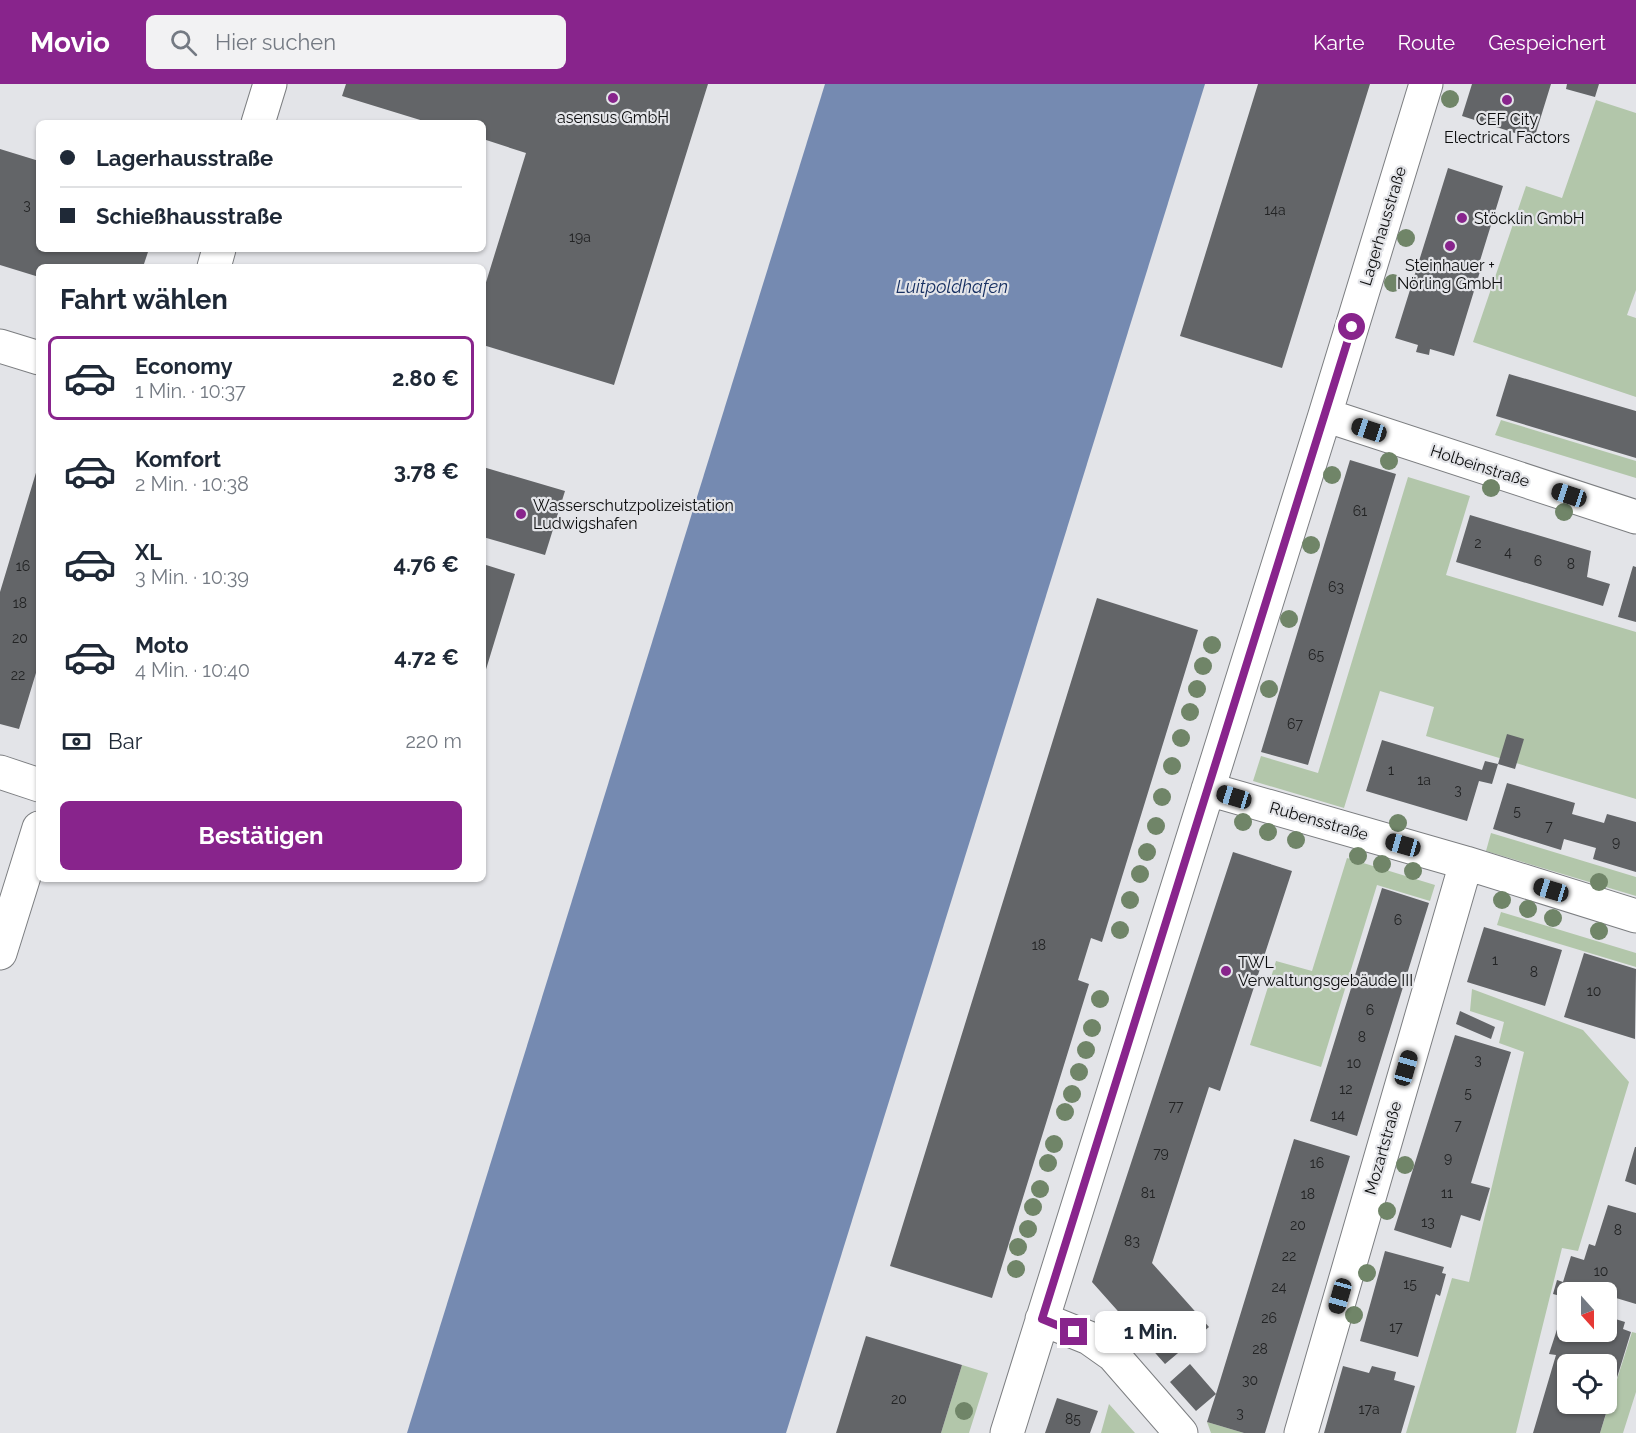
<!DOCTYPE html>
<html lang="de">
<head>
<meta charset="utf-8">
<style>
  body { margin:0; font-family:Raleway,sans-serif; background:#f2f2f3; color:#1f2937; height:100vh; display:flex; flex-direction:column; font-size:22px; white-space:nowrap }
  * { box-sizing:border-box; margin:0 }
  p { font-size:20px; color:#747a83 }
  .icon { flex:none; width:33px; height:33px; fill:none; stroke:currentColor; stroke-width:2; stroke-linecap:round; stroke-linejoin:round }
  .map { position:relative; flex:1; overflow:hidden }
  .side { position:absolute; left:36px; top:180px; width:450px; height:618px; display:flex; flex-direction:column; background:#fff; border-radius:9px; box-shadow:0 2px 4px #0004 }
  .side>* { flex:none }
  .hud { position:absolute; left:36px; top:36px; width:450px; height:132px; border-radius:9px; box-shadow:0 2px 4px #0004; display:grid; align-content:center; height:132px; padding:0 24px; background:#fff }
  .needle { width:39px; rotate:159deg }
  .fabs { position:absolute; left:1557px; top:1198px; display:grid; gap:12px }
  .fabs a { display:grid; place-items:center; width:60px; height:60px; border-radius:9px; background:#fff; box-shadow:0 2px 4px #0004; font-size:30px }
  .end { position:absolute; width:27px; height:27px; margin:-14px; border:8px solid #88248c; background:#fff; box-shadow:0 0 0 3px #fff }
  .from { border-radius:50% }
  .bubble { position:absolute; height:42px; border-radius:9px; background:#fff; box-shadow:0 2px 4px #0004; font-size:20px; font-weight:700; line-height:42px; text-align:center }
  .car { position:absolute; width:18px; height:36px; margin:-18px -9px; border-radius:8px; box-shadow:0 0 4px 2px #0007; background:linear-gradient(#222 24%,#8ab4d8 0 40%,#222 0 76%,#8ab4d8 0 86%,#222 0) }
  .hud b { display:flex; align-items:center; gap:21px; height:57px; font-size:22px }
  .hud b+b { border-top:2px solid #e0e1e3 }
  .hud i { width:15px; height:15px; background:#1f2937 }
  ul { padding:0; list-style:none }
  li { display:flex; align-items:center; gap:18px; height:84px; margin:0 12px 9px; padding:0 12px; border:3px solid transparent; border-radius:9px }
  li div { flex:1 }
  li b { display:block; font-size:22px }
  li em { font-style:normal; font-weight:700 }
  li.on { border-color:#88248c }
  li>.icon { width:54px; height:54px; stroke-width:1.5 }
  h2 { padding:0 24px; font-size:27px; line-height:72px }
  .pay { display:flex; align-items:center; gap:15px; height:66px; padding:0 24px; font-size:22px }
  .pay p { margin-inline-start:auto }
  .primary-button { display:flex; gap:12px; margin-top:auto; padding:12px 24px }
  .primary-button a { flex:1; height:69px; border-radius:9px; background:#88248c; color:#fff; font-size:24px; font-weight:700; line-height:69px; text-align:center }
  header { display:flex; align-items:center; gap:36px; box-sizing:border-box; height:84px; padding:0 30px; background:#88248c; color:#fff }
  header strong { font-size:28px }
  nav { display:flex; gap:33px; margin-inline-start:auto; font-size:21px }
  .search { width:420px; height:54px; background:#f2f2f3; display:flex; align-items:center; gap:15px; box-sizing:border-box; padding:0 21px; border-radius:9px; color:#747a83; font-size:22px }
  .map>svg:first-child { display:block }
</style>
</head>
<body>
<header>
<strong>Movio</strong>
<div class="search"><svg class="icon" aria-label="search" viewBox="0 0 24 24"><circle cx="10" cy="10" r="6"/><path d="M15 15l6 6"/></svg>Hier suchen</div>
<nav><a>Karte</a><a>Route</a><a>Gespeichert</a></nav>
</header>
<div class="map">
<svg width="1636" height="1349" viewBox="0 0 1636 1349">
  <rect width="100%" height="100%" fill="#e3e4e8"/>
  <!-- green -->
  <path fill="#b2c6aa" d="M1596 16 1636 29V206L1627 231 1636 234V313L1473 258 1526 102 1562 114Z
    M1501 336 1636 377V394L1495 351Z
    M1408 393 1470 412 1446 491 1636 548V715L1426 652 1434 623 1380 607 1344 724 1253 697 1261 672 1318 689Z
    M1491 749 1636 793V812L1486 767Z
    M1347 774 1435 801 1430 817 1377 801 1321 983 1250 961 1276 877 1312 887Z
    M1501 828 1636 869V883L1497 841Z
    M1472 905 1583 946 1629 998 1578 1167 1562 1164 1516 1349H1406L1452 1194 1469 1198 1524 968 1499 959 1504 938 1470 927Z
    M1632 1248 1636 1249V1308L1623 1349H1600Z
    M962 1281 988 1289 969 1349H941Z
    M1109 1320 1135 1349H1101Z
    M1207 1338 1244 1349H1211Z"/>
  <!-- water -->
  <path fill="#758ab1" d="M825 0H1205L786 1349H407Z"/>
  <!-- building -->
  <path fill="#636568" fill-rule="evenodd" d="M346 0H708L614 301 483 261V208L526 69 483 55V39H430L342 12Z
    M1258 0H1370L1282 284 1180 252Z
    M1472 0H1551L1534 55 1462 32Z
    M1567 0H1599L1595 13 1566 5Z
    M0 65 39 77V165H149L143 183H39V193L0 181Z
    M1448 84 1503 102 1479 180 1482 181 1454 272 1430 265 1429 271 1416 268 1418 261 1395 254Z
    M1509 290 1636 327V374L1496 332Z
    M1350 376 1396 390 1308 681 1261 668Z
    M38 382 39 579 19 645 0 640V508Z
    M483 383 565 407 545 471 483 453Z
    M1470 431 1591 467 1587 493 1610 500 1603 522 1456 478Z
    M483 480 515 490 484 592H483Z
    M1633 482 1636 483V538L1618 533Z
    M1097 514 1198 546 1102 858 1091 854 1078 896 1089 900 992 1214 890 1182Z
    M1507 650 1524 655 1515 685 1498 680Z
    M1382 656 1482 686 1485 677 1498 680 1492 700 1479 697 1467 737 1366 707Z
    M1507 699 1575 719 1572 730 1604 739 1607 730 1636 738V788L1593 775 1596 764 1564 755 1561 766 1493 745Z
    M1233 768 1292 787 1220 1007 1209 1003 1152 1179 1209 1243 1165 1280 1092 1198Z
    M1382 804 1429 819 1357 1052 1310 1037Z
    M1484 843 1562 866 1545 922 1467 898Z
    M1584 869 1636 885 1635 955 1564 933Z
    M1460 927 1495 943 1491 955 1456 940Z
    M1455 951 1511 968 1471 1099 1490 1104 1480 1137 1461 1131 1451 1164 1394 1146Z
    M1294 1055 1350 1072 1265 1349H1244L1207 1338 1216 1310 1196 1327 1170 1298 1190 1280 1216 1310Z
    M1635 1063H1636V1101L1625 1097Z
    M1608 1121 1636 1129V1220L1606 1211V1209L1585 1204 1584 1209H1568V1214L1553 1210 1557 1196 1563 1198 1571 1172 1584 1176 1589 1160 1595 1162Z
    M1385 1167 1444 1183 1442 1189 1446 1190 1440 1212 1436 1210 1418 1273 1360 1257Z
    M1563 1227 1568 1228V1248H1606V1232L1625 1238 1623 1245 1631 1248 1600 1349H1533L1556 1271 1549 1270ZM1568 1281H1606V1320H1568Z
    M866 1252 962 1281 941 1349H836Z
    M1343 1282 1369 1289 1372 1282 1396 1288 1394 1296 1415 1302 1401 1349H1324Z
    M1057 1314 1098 1327 1090 1349H1045Z"/>
  <g fill="none" stroke-linecap="round" stroke-linejoin="round">
    <defs>
      <path id="minor" d="M258 39 270 0
        M214 183 219 165
        M0 262 39 274
        M1325 331 1636 433
        M0 688 39 701
        M1208 705 1466 779 1636 832
        M0 869 39 744
        M1042 1235 1089 1254 1113 1271 1181 1349
        M1007 1349 1325 331 1426 0
        M1301 1349 1466 779"/>
    </defs>
    <!-- minor casing -->
    <use href="#minor" stroke="#7c7e81" stroke-width="35"/>
    <!-- minor -->
    <use href="#minor" stroke="#fff" stroke-width="33"/>
  </g>
  <!-- trees -->
  <g fill="#708568">
    <circle cx="1450" cy="15" r="9"/>
    <circle cx="1406" cy="154" r="9"/>
    <circle cx="1393" cy="199" r="9"/>
    <circle cx="1389" cy="377" r="9"/>
    <circle cx="1332" cy="391" r="9"/>
    <circle cx="1491" cy="404" r="9"/>
    <circle cx="1564" cy="428" r="9"/>
    <circle cx="1311" cy="461" r="9"/>
    <circle cx="1289" cy="535" r="9"/>
    <circle cx="1212" cy="561" r="9"/>
    <circle cx="1203" cy="582" r="9"/>
    <circle cx="1197" cy="605" r="9"/>
    <circle cx="1269" cy="605" r="9"/>
    <circle cx="1190" cy="628" r="9"/>
    <circle cx="1181" cy="654" r="9"/>
    <circle cx="1172" cy="682" r="9"/>
    <circle cx="1162" cy="713" r="9"/>
    <circle cx="1243" cy="738" r="9"/>
    <circle cx="1398" cy="739" r="9"/>
    <circle cx="1156" cy="742" r="9"/>
    <circle cx="1268" cy="748" r="9"/>
    <circle cx="1296" cy="756" r="9"/>
    <circle cx="1147" cy="768" r="9"/>
    <circle cx="1358" cy="772" r="9"/>
    <circle cx="1382" cy="780" r="9"/>
    <circle cx="1413" cy="787" r="9"/>
    <circle cx="1140" cy="790" r="9"/>
    <circle cx="1599" cy="798" r="9"/>
    <circle cx="1130" cy="816" r="9"/>
    <circle cx="1502" cy="816" r="9"/>
    <circle cx="1528" cy="825" r="9"/>
    <circle cx="1553" cy="834" r="9"/>
    <circle cx="1120" cy="846" r="9"/>
    <circle cx="1599" cy="847" r="9"/>
    <circle cx="1100" cy="915" r="9"/>
    <circle cx="1092" cy="944" r="9"/>
    <circle cx="1086" cy="966" r="9"/>
    <circle cx="1079" cy="988" r="9"/>
    <circle cx="1072" cy="1010" r="9"/>
    <circle cx="1065" cy="1028" r="9"/>
    <circle cx="1054" cy="1060" r="9"/>
    <circle cx="1048" cy="1079" r="9"/>
    <circle cx="1405" cy="1081" r="9"/>
    <circle cx="1040" cy="1105" r="9"/>
    <circle cx="1033" cy="1123" r="9"/>
    <circle cx="1387" cy="1127" r="9"/>
    <circle cx="1028" cy="1145" r="9"/>
    <circle cx="1018" cy="1163" r="9"/>
    <circle cx="1016" cy="1185" r="9"/>
    <circle cx="1367" cy="1189" r="9"/>
    <circle cx="1354" cy="1231" r="9"/>
    <circle cx="964" cy="1327" r="9"/>
  </g>
  <g fill="none" stroke-linecap="round" stroke-linejoin="round">
    <!-- route -->
    <path stroke="#88248c" stroke-width="8" d="M1074 1248 1042 1235 1352 243"/>
  </g>
  <!-- markers -->
  <g fill="#88248c" stroke="#e3e4e8" stroke-width="2">
    <circle cx="613" cy="14" r="6"/>
    <circle cx="1507" cy="16" r="6"/>
    <circle cx="1462" cy="134" r="6"/>
    <circle cx="1450" cy="162" r="6"/>
    <circle cx="521" cy="430" r="6"/>
    <circle cx="1226" cy="887" r="6"/>
  </g>
  <g text-anchor="middle" dominant-baseline="central" stroke-width="4.5" stroke-linejoin="round" paint-order="stroke">
    <!-- number labels -->
    <g font-size="14" fill="#222324">
      <text x="27" y="121">3</text>
      <text x="1275" y="126">14a</text>
      <text x="580" y="153">19a</text>
      <text x="1360" y="427">61</text>
      <text x="1478" y="459">2</text>
      <text x="1508" y="468">4</text>
      <text x="1538" y="477">6</text>
      <text x="1571" y="480">8</text>
      <text x="23" y="482">16</text>
      <text x="1336" y="503">63</text>
      <text x="20" y="519">18</text>
      <text x="20" y="554">20</text>
      <text x="1316" y="571">65</text>
      <text x="18" y="591">22</text>
      <text x="1295" y="640">67</text>
      <text x="1391" y="686">1</text>
      <text x="1424" y="696">1a</text>
      <text x="1458" y="706">3</text>
      <text x="1517" y="727">5</text>
      <text x="1549" y="742">7</text>
      <text x="1616" y="758">9</text>
      <text x="1398" y="836">6</text>
      <text x="1039" y="861">18</text>
      <text x="1495" y="876">1</text>
      <text x="1534" y="888">8</text>
      <text x="1594" y="907">10</text>
      <text x="1370" y="926">6</text>
      <text x="1362" y="953">8</text>
      <text x="1478" y="976">3</text>
      <text x="1354" y="979">10</text>
      <text x="1346" y="1005">12</text>
      <text x="1468" y="1009">5</text>
      <text x="1176" y="1022">77</text>
      <text x="1338" y="1031">14</text>
      <text x="1458" y="1041">7</text>
      <text x="1161" y="1069">79</text>
      <text x="1448" y="1074">9</text>
      <text x="1317" y="1079">16</text>
      <text x="1148" y="1109">81</text>
      <text x="1447" y="1109">11</text>
      <text x="1308" y="1110">18</text>
      <text x="1428" y="1138">13</text>
      <text x="1298" y="1141">20</text>
      <text x="1618" y="1146">8</text>
      <text x="1132" y="1157">83</text>
      <text x="1289" y="1172">22</text>
      <text x="1601" y="1187">10</text>
      <text x="1410" y="1200">15</text>
      <text x="1279" y="1203">24</text>
      <text x="1269" y="1234">26</text>
      <text x="1396" y="1243">17</text>
      <text x="1260" y="1265">28</text>
      <text x="1250" y="1296">30</text>
      <text x="899" y="1315">20</text>
      <text x="1369" y="1325">17a</text>
      <text x="1240" y="1329">3</text>
      <text x="1073" y="1335">85</text>
    </g>
    <!-- poi labels -->
    <g font-size="16" fill="#0c0d0e" stroke="#e3e4e8">
      <text x="613" y="33">asensus GmbH</text>
      <text x="1507" y="35">CEF City<tspan x="1507" dy="18">Electrical Factors</tspan></text>
      <text x="1474" y="134" text-anchor="start">Stöcklin GmbH</text>
      <text x="1450" y="181">Steinhauer +<tspan x="1450" dy="18">Nörling GmbH</tspan></text>
      <text x="533" y="421" text-anchor="start">Wasserschutzpolizeistation<tspan x="533" dy="18">Ludwigshafen</tspan></text>
      <text x="1238" y="878" text-anchor="start">TWL<tspan x="1238" dy="18">Verwaltungsgebäude III</tspan></text>
    </g>
    <!-- street labels -->
    <g font-size="16" fill="#0c0d0e" stroke="#e3e4e8">
      <text transform="translate(1383 142) rotate(-73)">Lagerhausstraße</text>
      <text transform="translate(1480 382) rotate(18)">Holbeinstraße</text>
      <text transform="translate(1319 737) rotate(16)">Rubensstraße</text>
      <text transform="translate(1383 1064) rotate(-74)">Mozartstraße</text>
    </g>
    <!-- water labels -->
    <g font-size="18" font-style="italic" fill="#173062" stroke="#e3e4e8">
      <text x="952" y="202">Luitpoldhafen</text>
    </g>
  </g>
</svg>
<div class="fabs">
<a><svg class="needle" viewBox="-14 -14 28 28"><path d="M0-13l5 13h-10z" fill="#e53935"/><path d="M0 13l5-13h-10z" fill="#747a83"/></svg></a>
<a><svg class="icon" aria-label="locate" viewBox="0 0 24 24"><circle cx="12" cy="12" r="6"/><path d="M12 2v4M12 18v4M2 12h4M18 12h4"/></svg></a>
</div>
<i class="end from" style="left:1352px;top:243px"></i>
<i class="end" style="left:1074px;top:1248px"></i>
<div class="bubble" style="left:1095px;top:1227px;width:111px">1 Min.</div>
<i class="car" style="left:1369px;top:346px;rotate:288deg"></i>
<i class="car" style="left:1569px;top:411px;rotate:288deg"></i>
<i class="car" style="left:1234px;top:713px;rotate:287deg"></i>
<i class="car" style="left:1403px;top:761px;rotate:286deg"></i>
<i class="car" style="left:1551px;top:806px;rotate:287deg"></i>
<i class="car" style="left:1406px;top:984px;rotate:16deg"></i>
<i class="car" style="left:1340px;top:1212px;rotate:196deg"></i>
<div class="hud">
<b><i class="from"></i>Lagerhausstraße</b>
<b><i></i>Schießhausstraße</b>
</div>
<section class="side">
<h2>Fahrt wählen</h2>
<ul>
<li class="on"><svg class="icon" aria-label="car" viewBox="0 0 24 24"><path d="M5 17H2v-5l4-1 3-4h7l3 4 3 1v5h-3M9 17h6M6 11h13"/><circle cx="7" cy="17" r="2"/><circle cx="17" cy="17" r="2"/></svg><div><b>Economy</b><p>1 Min. · 10:37</p></div><em>2.80 €</em></li>
<li><svg class="icon" aria-label="car" viewBox="0 0 24 24"><path d="M5 17H2v-5l4-1 3-4h7l3 4 3 1v5h-3M9 17h6M6 11h13"/><circle cx="7" cy="17" r="2"/><circle cx="17" cy="17" r="2"/></svg><div><b>Komfort</b><p>2 Min. · 10:38</p></div><em>3.78 €</em></li>
<li><svg class="icon" aria-label="car" viewBox="0 0 24 24"><path d="M5 17H2v-5l4-1 3-4h7l3 4 3 1v5h-3M9 17h6M6 11h13"/><circle cx="7" cy="17" r="2"/><circle cx="17" cy="17" r="2"/></svg><div><b>XL</b><p>3 Min. · 10:39</p></div><em>4.76 €</em></li>
<li><svg class="icon" aria-label="car" viewBox="0 0 24 24"><path d="M5 17H2v-5l4-1 3-4h7l3 4 3 1v5h-3M9 17h6M6 11h13"/><circle cx="7" cy="17" r="2"/><circle cx="17" cy="17" r="2"/></svg><div><b>Moto</b><p>4 Min. · 10:40</p></div><em>4.72 €</em></li>
</ul>
<div class="pay"><svg class="icon" aria-label="cash" viewBox="0 0 24 24"><path d="M3 7h18v10H3z"/><circle cx="12" cy="12" r="2"/></svg>Bar<p>220 m</p></div>
<div class="primary-button"><a>Bestätigen</a></div>
</section>
</div>
</body>
</html>
